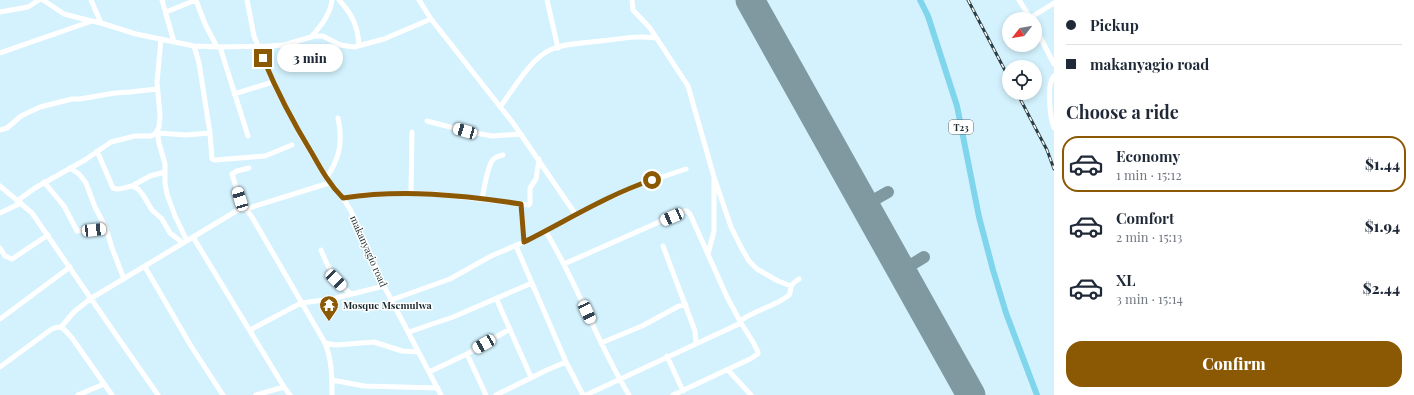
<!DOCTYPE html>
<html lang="en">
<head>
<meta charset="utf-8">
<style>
  body { margin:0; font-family:"Playfair Display",serif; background:#f2f2f3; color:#1f2937; height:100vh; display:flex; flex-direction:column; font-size:15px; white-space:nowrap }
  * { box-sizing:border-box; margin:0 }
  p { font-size:13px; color:#747a83 }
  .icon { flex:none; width:22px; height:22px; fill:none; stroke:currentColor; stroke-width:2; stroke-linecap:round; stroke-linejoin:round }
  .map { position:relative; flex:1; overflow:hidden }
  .side { display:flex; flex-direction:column; background:#fff; width:360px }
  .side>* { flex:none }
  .hud { display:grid; align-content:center; height:88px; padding:0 12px; background:#fff }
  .needle { width:26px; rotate:239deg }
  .buttons { position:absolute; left:1002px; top:12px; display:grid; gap:8px }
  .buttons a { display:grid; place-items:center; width:40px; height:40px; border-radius:50%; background:#fff; box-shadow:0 2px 6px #0003; font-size:20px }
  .end { position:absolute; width:18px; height:18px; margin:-9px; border:5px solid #8b5804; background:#fff; box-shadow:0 0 0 2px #fff }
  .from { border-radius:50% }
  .bubble { position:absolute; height:28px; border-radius:14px; background:#fff; box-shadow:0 2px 6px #0003; font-size:13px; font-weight:800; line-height:28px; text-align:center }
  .car { position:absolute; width:12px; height:24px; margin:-12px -6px; border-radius:5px; box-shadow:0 0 3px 1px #0007; background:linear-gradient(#fff 24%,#345 0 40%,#fff 0 76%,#345 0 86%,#fff 0) }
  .hud b { display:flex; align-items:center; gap:14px; height:38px; font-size:15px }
  .hud b+b { border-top:1px solid #e0e1e3 }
  .hud i { width:10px; height:10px; background:#1f2937 }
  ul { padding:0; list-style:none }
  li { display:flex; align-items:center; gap:12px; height:56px; margin:0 8px 6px; padding:0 4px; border:2px solid transparent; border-radius:16px }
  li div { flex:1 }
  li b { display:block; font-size:15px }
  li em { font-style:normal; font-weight:800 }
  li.active { border-color:#8b5804 }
  li>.icon { width:36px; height:36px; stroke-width:1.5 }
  h2 { padding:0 12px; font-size:18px; line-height:48px }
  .action { display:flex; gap:8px; margin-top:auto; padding:8px 12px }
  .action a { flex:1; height:46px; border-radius:16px; background:#8b5804; color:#fff; font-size:16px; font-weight:800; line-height:46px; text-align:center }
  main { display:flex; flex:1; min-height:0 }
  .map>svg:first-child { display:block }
</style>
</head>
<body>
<main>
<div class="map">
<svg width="1054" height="395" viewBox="0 0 1054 395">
  <rect width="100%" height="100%" fill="#d3f2fd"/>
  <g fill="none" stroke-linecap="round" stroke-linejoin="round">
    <!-- taxiway -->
    <path stroke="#8098a0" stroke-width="12" d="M865 205 888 192
      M901 271 924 257"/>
    <!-- runway -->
    <path stroke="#8098a0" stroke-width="29" d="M750 0 971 395"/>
    <!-- minor -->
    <path stroke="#fff" stroke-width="5" d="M43 0 64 14 91 21
      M91 0 101 23
      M162 0 174 42
      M247 0 254 36 273 82 301 136 328 181 343 198 351 211 384 286 441 395
      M339 0C352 14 358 26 359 46
      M419 0 431 19 513 123 576 215
      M547 0 558 48
      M632 0 633 10 650 28 688 86 714 177 731 227 742 249 749 261 757 269 778 281 791 286
      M1019 0 1031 19
      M0 12 28 7 39 0
      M166 12 196 0 205 24 217 47
      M1030 18 1054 3
      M1035 27 1054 64
      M311 37C321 26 330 15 332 0
      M194 46 199 63 210 133 212 159 215 160 265 156 292 145
      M220 47 248 136
      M0 53 92 21 101 23 136 34 194 46 220 47 270 46 284 45 314 36H323L340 45 354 47 384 39 431 19
      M1054 76C1046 84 1050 117 1054 128
      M234 94 273 82
      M500 107C513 90 531 58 550 50 565 43 585 43 601 41 620 39 637 35 656 38
      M427 121 465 131 492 136 521 134
      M0 130 7 128 21 116 40 107 72 99H80L115 93 130 92 157 89
      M157 131 159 143 165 164V183L167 194 175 216 187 241
      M158 133 186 135 210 133
      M97 151 113 188C119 191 125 187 132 186L138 189 143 195 152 210 162 219 170 233 183 243
      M70 168 79 174 86 183 95 207 106 228 112 248 124 279
      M326 178C340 159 343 141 338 118
      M44 182 64 206 77 231 106 228
      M0 186 32 213 114 332 158 395
      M132 186 150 176 165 172
      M411 193 412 132
      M343 198 362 195 411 193 437 194 529 205 530 203V188L536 179 539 159
      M482 199C484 190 487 168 492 161 494 157 499 156 503 155
      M17 201 35 188 85 160 111 142 135 136H151L155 134 159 127 160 115 157 82 161 39
      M521 204 524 242
      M243 209 232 174 237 171 249 168
      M246 209 329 183
      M0 213 21 203
      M546 232C578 284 597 343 629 395
      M193 237 284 387 290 395
      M516 246 566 362 583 395
      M663 246 695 331 696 343
      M0 248 5 256 12 259 48 235
      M321 250C329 270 335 281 351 294
      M708 254 714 231V180
      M564 264 684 211H687L690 214 727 297 741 323 753 342 758 352V354L750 359 673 395
      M145 267 191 346 223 395
      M496 298 531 377
      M391 300 450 279 491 256 524 242 600 202 638 185 686 169
      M0 319 70 267
      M740 321C755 310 773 307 788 296 792 293 789 290 792 285 793 283 796 281 799 279
      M61 327 74 312 90 299 238 210 246 209 252 217 325 343C332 360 332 377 332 395
      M250 330 301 303 332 299 384 286
      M409 332 453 317 532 283
      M325 343 336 345 374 342 402 351 418 352
      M601 343 642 326 679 306 686 305
      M467 354 486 395
      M667 356 683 391
      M0 367 49 331C61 323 64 329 72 338L112 395
      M728 370 751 395
      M429 372 467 354 510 329
      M332 380 364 386 438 388
      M78 395 104 384
      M256 395 284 387
      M496 395 547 370 566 362
      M586 395 741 323"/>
    <!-- major -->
    <path stroke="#7fd5eb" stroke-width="6" d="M920 0 928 16 957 106 979 217 993 270 1006 313 1037 395"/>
    <defs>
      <path id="rail" d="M968 0 1009 78
        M1017 93 1047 150 1054 169"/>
    </defs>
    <!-- rail casing -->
    <use href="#rail" stroke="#2d3e44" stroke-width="3"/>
    <!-- rail -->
    <use href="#rail" stroke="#fff" stroke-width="1.5" stroke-dasharray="4.5" stroke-linecap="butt"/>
  </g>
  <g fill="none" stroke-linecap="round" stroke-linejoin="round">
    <!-- route -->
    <path stroke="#8b5804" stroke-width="5" d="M263 58C277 92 294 124 313 155 322 171 330 185 343 198 403 189 461 195 521 204L524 242C566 221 607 195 652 180"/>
  </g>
  <!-- icons -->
  <defs>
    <symbol id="temple-pin" viewBox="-11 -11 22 30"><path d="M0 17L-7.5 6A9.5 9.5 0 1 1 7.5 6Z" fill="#8b5804" stroke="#fff"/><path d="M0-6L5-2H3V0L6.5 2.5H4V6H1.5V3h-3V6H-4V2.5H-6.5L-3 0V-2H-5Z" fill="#fff"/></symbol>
  </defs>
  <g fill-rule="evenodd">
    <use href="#temple-pin" x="318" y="294" width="22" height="30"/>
  </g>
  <g text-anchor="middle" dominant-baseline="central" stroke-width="3" stroke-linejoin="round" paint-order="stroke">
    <!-- shield labels -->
    <rect fill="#fff" stroke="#5f696d" stroke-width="1" x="949" y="120" width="24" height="14" rx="3"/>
    <g font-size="9" font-weight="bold" fill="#1a292e">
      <text x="961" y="127">T23</text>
    </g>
    <!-- street labels -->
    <g font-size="10" fill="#1a292e" stroke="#fff">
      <text transform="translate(369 251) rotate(66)">makanyagio road</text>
    </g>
    <!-- poi labels -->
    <g font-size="10" font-weight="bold" fill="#1a292e" stroke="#fff" text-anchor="start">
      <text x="343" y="305">Mosque Msemulwa</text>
    </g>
  </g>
</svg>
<div class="buttons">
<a><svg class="needle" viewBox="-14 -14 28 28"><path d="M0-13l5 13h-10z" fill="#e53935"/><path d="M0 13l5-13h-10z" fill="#747a83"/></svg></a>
<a><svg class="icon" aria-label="locate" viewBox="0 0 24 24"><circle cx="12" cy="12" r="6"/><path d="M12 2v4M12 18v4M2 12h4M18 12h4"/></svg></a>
</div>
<i class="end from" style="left:652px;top:180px"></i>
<i class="end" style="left:263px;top:58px"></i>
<div class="bubble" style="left:277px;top:44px;width:66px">3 min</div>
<i class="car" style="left:465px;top:131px;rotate:286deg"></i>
<i class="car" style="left:240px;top:199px;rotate:343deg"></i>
<i class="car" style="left:672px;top:217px;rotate:246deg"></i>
<i class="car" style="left:94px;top:230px;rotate:84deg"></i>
<i class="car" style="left:336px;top:280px;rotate:136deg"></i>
<i class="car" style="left:587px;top:312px;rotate:155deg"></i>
<i class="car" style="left:484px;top:344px;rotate:240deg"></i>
</div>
<section class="side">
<div class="hud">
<b><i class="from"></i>Pickup</b>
<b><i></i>makanyagio road</b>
</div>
<h2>Choose a ride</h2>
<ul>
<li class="active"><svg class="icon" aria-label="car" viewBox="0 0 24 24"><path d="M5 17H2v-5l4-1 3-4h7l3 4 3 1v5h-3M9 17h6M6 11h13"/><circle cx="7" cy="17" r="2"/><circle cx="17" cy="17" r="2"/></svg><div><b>Economy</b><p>1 min · 15:12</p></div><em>$1.44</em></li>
<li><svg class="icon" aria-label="car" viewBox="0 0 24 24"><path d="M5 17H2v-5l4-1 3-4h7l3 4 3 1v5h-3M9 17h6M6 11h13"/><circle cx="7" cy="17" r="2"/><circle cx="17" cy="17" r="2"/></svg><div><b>Comfort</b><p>2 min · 15:13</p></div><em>$1.94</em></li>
<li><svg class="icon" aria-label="car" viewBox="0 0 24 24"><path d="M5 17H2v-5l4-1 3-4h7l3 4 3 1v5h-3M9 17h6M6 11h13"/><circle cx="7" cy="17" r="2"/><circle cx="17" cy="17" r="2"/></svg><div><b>XL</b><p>3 min · 15:14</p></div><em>$2.44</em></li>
</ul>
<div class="action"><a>Confirm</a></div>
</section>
</main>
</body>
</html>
